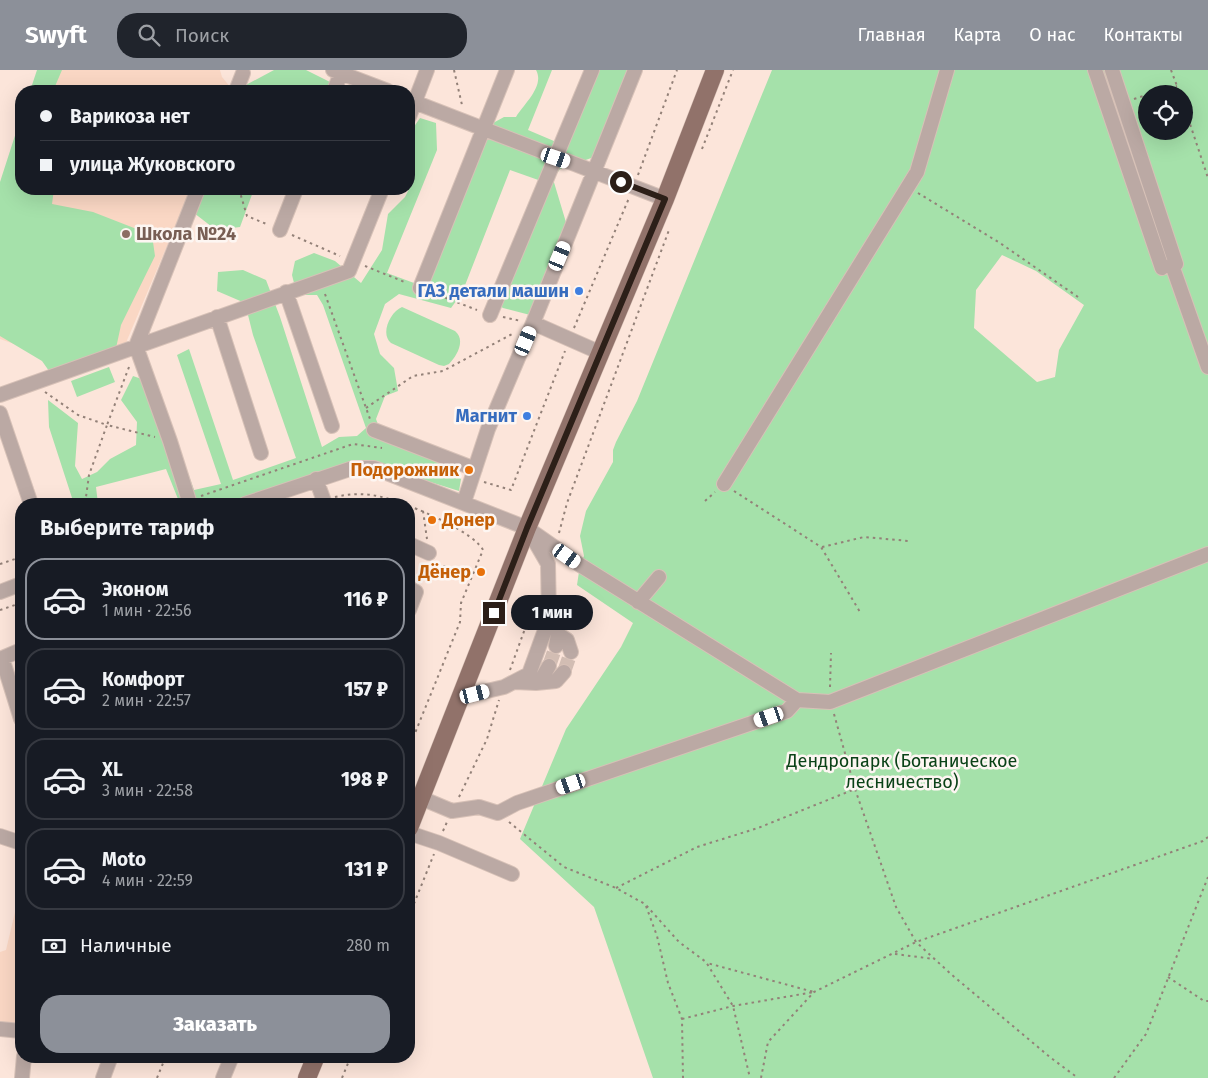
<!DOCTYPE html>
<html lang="ru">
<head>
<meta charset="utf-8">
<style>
  body { margin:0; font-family:"Fira Sans",sans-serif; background:#20242c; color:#f1f3f6; height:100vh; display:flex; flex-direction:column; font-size:19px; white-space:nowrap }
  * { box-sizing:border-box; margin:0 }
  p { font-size:16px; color:#9ea1a6 }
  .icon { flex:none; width:28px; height:28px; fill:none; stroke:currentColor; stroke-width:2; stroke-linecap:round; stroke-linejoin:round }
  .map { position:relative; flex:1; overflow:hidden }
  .details { position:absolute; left:15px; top:428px; width:400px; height:565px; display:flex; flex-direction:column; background:#171b24; border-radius:20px; box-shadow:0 5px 20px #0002 }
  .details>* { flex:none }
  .banner { position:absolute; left:15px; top:15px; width:400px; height:110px; border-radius:20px; box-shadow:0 5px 20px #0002; display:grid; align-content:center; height:110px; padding:0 25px; background:#171b24 }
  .buttons { position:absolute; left:1138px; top:15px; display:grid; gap:10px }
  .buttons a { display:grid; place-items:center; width:55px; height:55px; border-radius:50%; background:#171b24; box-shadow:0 5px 20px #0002; font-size:25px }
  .end { position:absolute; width:22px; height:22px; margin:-11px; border:6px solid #2c1f18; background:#fff; box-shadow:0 0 0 2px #fff }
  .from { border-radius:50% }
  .bubble { position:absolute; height:35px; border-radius:18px; background:#171b24; box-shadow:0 5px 20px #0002; font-size:16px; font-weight:800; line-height:35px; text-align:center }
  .car { position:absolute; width:15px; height:30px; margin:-15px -8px; border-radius:6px; box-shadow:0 0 4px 1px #0007; background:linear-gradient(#fff 24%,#345 0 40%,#fff 0 76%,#345 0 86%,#fff 0) }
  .banner b { display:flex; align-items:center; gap:18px; height:48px; font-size:19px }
  .banner b+b { border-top:1px solid #363941 }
  .banner i { width:12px; height:12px; background:#f1f3f6 }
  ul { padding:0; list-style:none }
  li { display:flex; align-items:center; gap:15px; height:82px; margin:0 10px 8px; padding:0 15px; border:2px solid #363941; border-radius:20px }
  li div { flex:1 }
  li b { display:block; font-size:19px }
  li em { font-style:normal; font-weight:800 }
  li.selected { border-color:#8c9099 }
  li>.icon { width:45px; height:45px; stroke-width:1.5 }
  h2 { padding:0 25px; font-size:22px; line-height:60px }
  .pay { display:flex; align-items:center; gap:12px; height:55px; padding:0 25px; font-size:19px }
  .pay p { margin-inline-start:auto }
  .primary-button { display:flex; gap:10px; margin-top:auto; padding:10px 25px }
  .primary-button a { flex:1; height:58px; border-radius:20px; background:#8c9099; color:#fff; font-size:20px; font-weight:800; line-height:58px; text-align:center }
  header { display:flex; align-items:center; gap:30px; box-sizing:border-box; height:70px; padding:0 25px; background:#8c9099; color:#fff }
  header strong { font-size:24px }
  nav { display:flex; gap:28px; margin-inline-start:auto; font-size:18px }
  .search { width:350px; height:45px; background:#20242c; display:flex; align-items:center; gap:12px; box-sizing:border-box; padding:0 18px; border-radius:20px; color:#9ea1a6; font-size:19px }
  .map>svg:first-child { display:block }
</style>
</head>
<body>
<header>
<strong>Swyft</strong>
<div class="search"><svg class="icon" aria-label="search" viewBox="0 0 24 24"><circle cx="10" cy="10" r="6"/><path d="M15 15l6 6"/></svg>Поиск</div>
<nav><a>Главная</a><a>Карта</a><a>О нас</a><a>Контакты</a></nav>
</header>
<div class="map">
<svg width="1208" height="1008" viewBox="0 0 1208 1008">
  <rect width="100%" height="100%" fill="#fce5da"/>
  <!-- built -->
  <path fill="#fad7c4" d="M53 0H220L222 7 231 18 229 21H45Z
    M21 119H191L125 275 73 295 0 269V141Z
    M16 838 21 840V954L0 952V882L6 880Z"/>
  <!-- green -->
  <path fill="#a5e1aa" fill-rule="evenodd" d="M37 0H62L53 21H30Z
    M274 0H306L332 13 328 21H315L292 15 290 21H242L244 16Z
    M536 0H552L528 60 561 74 592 0H632L597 86 560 99 553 109 568 159 534 246 503 238 496 233 544 112 510 100 462 223 451 238 399 224 385 234 374 264 380 284 394 298 398 321 385 326 376 349 382 366 423 381 461 409 459 421 373 394 313 406 232 434H180L166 399 96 417 98 434H74L49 357 48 330 78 353 75 396 82 409 97 402 110 389 136 375 137 352 121 330 133 306 156 314 194 420 221 414 177 285 189 279 233 410 296 388 253 265 245 233 217 221 218 202 243 200 266 210 280 247 322 377 339 367 357 366 366 358 323 235 317 225H297L292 205 295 191 314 183 335 191 361 213 382 180 388 144 405 127 409 119 413 97 412 82 409 73V64L420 48 436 53 437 80 387 203 414 213 493 53 504 47H516C524 34 545 16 536 0Z
    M772 0H1208V1008H653L594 837 520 769 566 659 621 577 633 553 577 515 580 495 584 486 580 466 586 441 613 392V380L616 372 637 331ZM1146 24H1184V61H1146ZM1002 185 1036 201 1084 235 1059 280 1055 307 1037 312 974 258 976 220Z
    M21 47V119H54L52 134 93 142 152 165 155 186 121 255 113 292 54 308 42 291 0 266V112Z
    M203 119 242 123 241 119H254L240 157 216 160 194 143Z
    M402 237 455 261C466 270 457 286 449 294L444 296 439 295 391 273C380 264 390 242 402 237Z
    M109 297 115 312 77 327 71 311Z"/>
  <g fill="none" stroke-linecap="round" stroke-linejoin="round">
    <!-- minor-tunnel -->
    <path stroke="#d2bdb3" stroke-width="14" stroke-dasharray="14 7" stroke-linecap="butt" d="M549 596 556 576
      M564 602 571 582"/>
    <defs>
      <path id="minor" d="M333 0 388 21
        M1095 0 1162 198
        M1112 0 1176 194
        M236 21 243 3
        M334 21 342 0
        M409 30 665 129
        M409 47 427 0
        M280 160 296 119
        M1172 195 1208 297
        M420 218 507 0
        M286 222 332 356
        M490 245 592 0
        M217 247 261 383
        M533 253 601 283
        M0 325 349 201 382 119
        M0 343 31 434
        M374 360 475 399
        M316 409 325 434
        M724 414 917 102 947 0
        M464 432 488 359 533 253 635 0
        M190 434 170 371 136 276 198 119
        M245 434 353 398H374L527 458 580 495 797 630 830 632 1208 484
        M409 474 429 483
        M409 518 416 522 409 540
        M0 522 21 514
        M638 532 659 507
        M549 549 558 564 556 576
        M558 564 567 570 571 582
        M2 588 21 649
        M0 589 21 580
        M515 612 536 613 542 608 549 596
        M536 613 556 611 564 602
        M461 627 504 617 529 604 549 549 548 494 530 463
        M421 728 452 741 479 737 498 743 517 733 787 641 797 630
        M409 763 439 773 512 804
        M0 766 21 773
        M0 959 21 961
        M22 1008 24 986
        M103 1008 111 986
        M223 1008 232 986"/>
      <path id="major" d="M409 758 527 458 665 129 715 0
        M307 1008 316 986"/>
    </defs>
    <!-- minor casing -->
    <use href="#minor" stroke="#d7c1b7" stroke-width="16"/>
    <!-- major casing -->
    <use href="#major" stroke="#d7c1b7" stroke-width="19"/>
    <!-- path -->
    <path stroke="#938178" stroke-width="2" stroke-dasharray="2.5 4" stroke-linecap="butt" d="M454 0 462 35
      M1171 0 1180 24
      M1151 24 1177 16
      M1134 29 1146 25
      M1184 36 1208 108
      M702 79 733 0
      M638 105 677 0
      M239 119 247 146 269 155
      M918 123 1000 173 1078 227
      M292 165 340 186
      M365 196 407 213
      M433 223 477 240
      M325 224 370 349
      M503 247 521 251
      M574 258 629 128
      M129 297 107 355 155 367
      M45 322 78 345 107 355 89 405 85 434
      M366 338 413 306 443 301 514 263
      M484 412 511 420 565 281
      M734 421 821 477 860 542
      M201 426 353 374 382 378
      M335 427C360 421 381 425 403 434
      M705 431 715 422
      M409 436C426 442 475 464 483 480L461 533 460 552 409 678
      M423 441 427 469
      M559 463 567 433 669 160
      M822 477 864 467 909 471
      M439 492V494L471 508
      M0 494 21 487
      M435 505 439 494
      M0 540 21 533
      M510 600 535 531
      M830 617 831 583
      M834 644 855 719 896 837 916 872 952 905 1051 988 1078 1008
      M459 727 487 669 499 630
      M509 752 564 797 616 818 645 834 679 872 706 892 733 936 750 1008
      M443 761 447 752
      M616 818 697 777 758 758 855 719
      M646 836 657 866 668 913 682 949 683 1008
      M409 846 434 784
      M895 884 934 889
      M1168 907 1204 931H1208
      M682 949 733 936 814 922 707 893
      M157 1008 166 986
      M342 1008 351 986
      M761 1008 768 972 814 922 916 872 1203 771 1208 767
      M1114 1008 1146 964 1208 807"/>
    <!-- minor -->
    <use href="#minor" stroke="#bba9a4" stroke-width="14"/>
    <!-- major -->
    <use href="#major" stroke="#91726a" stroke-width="18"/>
  </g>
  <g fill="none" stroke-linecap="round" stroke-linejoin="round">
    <!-- route -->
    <path stroke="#2c1f18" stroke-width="6" d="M494 543 527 458 665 129 621 112"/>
  </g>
  <!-- markers -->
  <circle fill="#8d6e63" stroke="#fdf6f2" stroke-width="2" cx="126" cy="164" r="5"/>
  <g fill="#3f7fe0" stroke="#fdf6f2" stroke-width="2">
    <circle cx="579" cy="221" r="5"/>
    <circle cx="527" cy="346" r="5"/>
  </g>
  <g fill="#e8710a" stroke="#fdf6f2" stroke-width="2">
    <circle cx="469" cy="400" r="5"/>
    <circle cx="432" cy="450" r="5"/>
    <circle cx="481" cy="502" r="5"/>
  </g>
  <g text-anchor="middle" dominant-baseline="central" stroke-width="5" stroke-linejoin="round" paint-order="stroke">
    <!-- education labels -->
    <g font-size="18" font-weight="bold" fill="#785e54" stroke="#fdf6f2" text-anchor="start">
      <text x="136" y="164">Школа №24</text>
    </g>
    <!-- shop labels -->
    <g font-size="18" font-weight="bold" fill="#366cbe" stroke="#fdf6f2" text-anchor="end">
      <text x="569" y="221">ГАЗ детали машин</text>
      <text x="517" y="346">Магнит</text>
    </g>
    <!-- food labels -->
    <g font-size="18" font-weight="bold" fill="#c56008" stroke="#fdf6f2" text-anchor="end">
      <text x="459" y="400">Подорожник</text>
      <text x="442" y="450" text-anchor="start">Донер</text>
      <text x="471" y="502">Дёнер</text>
    </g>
    <!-- park labels -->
    <g font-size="18" fill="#0a4217" stroke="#fdf6f2">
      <text x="902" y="691">Дендропарк (Ботаническое<tspan x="902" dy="21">лесничество)</tspan></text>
    </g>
  </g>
</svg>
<div class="buttons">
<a><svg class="icon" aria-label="locate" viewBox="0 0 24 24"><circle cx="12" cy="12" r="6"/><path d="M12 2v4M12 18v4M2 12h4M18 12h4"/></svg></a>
</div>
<i class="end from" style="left:621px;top:112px"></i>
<i class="end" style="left:494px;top:543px"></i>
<div class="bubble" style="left:511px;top:525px;width:82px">1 мин</div>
<i class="car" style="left:556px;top:88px;rotate:109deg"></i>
<i class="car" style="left:560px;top:186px;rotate:23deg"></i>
<i class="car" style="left:526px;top:271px;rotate:23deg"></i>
<i class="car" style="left:567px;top:486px;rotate:125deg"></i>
<i class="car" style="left:475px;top:624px;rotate:76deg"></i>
<i class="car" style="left:769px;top:647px;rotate:251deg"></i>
<i class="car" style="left:571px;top:714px;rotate:251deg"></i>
<div class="banner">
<b><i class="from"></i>Варикоза нет</b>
<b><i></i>улица Жуковского</b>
</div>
<section class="details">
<h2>Выберите тариф</h2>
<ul>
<li class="selected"><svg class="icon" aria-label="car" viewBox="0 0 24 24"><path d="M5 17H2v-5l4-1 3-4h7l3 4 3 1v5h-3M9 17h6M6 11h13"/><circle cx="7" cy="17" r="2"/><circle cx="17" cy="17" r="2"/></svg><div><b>Эконом</b><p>1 мин · 22:56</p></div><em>116 ₽</em></li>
<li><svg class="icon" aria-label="car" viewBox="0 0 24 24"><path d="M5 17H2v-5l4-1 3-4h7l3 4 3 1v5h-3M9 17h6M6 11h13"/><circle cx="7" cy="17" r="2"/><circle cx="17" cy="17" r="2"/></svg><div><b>Комфорт</b><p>2 мин · 22:57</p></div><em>157 ₽</em></li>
<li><svg class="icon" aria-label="car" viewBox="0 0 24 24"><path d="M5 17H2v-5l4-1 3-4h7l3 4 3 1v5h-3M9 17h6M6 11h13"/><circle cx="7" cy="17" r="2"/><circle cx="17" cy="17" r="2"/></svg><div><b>XL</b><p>3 мин · 22:58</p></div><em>198 ₽</em></li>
<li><svg class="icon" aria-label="car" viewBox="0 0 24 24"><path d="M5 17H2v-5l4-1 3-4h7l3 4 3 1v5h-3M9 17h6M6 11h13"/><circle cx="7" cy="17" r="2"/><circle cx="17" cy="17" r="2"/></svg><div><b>Moto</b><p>4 мин · 22:59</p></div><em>131 ₽</em></li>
</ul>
<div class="pay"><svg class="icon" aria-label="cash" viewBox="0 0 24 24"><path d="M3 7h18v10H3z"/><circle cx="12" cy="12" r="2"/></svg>Наличные<p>280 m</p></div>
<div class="primary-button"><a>Заказать</a></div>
</section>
</div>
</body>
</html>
